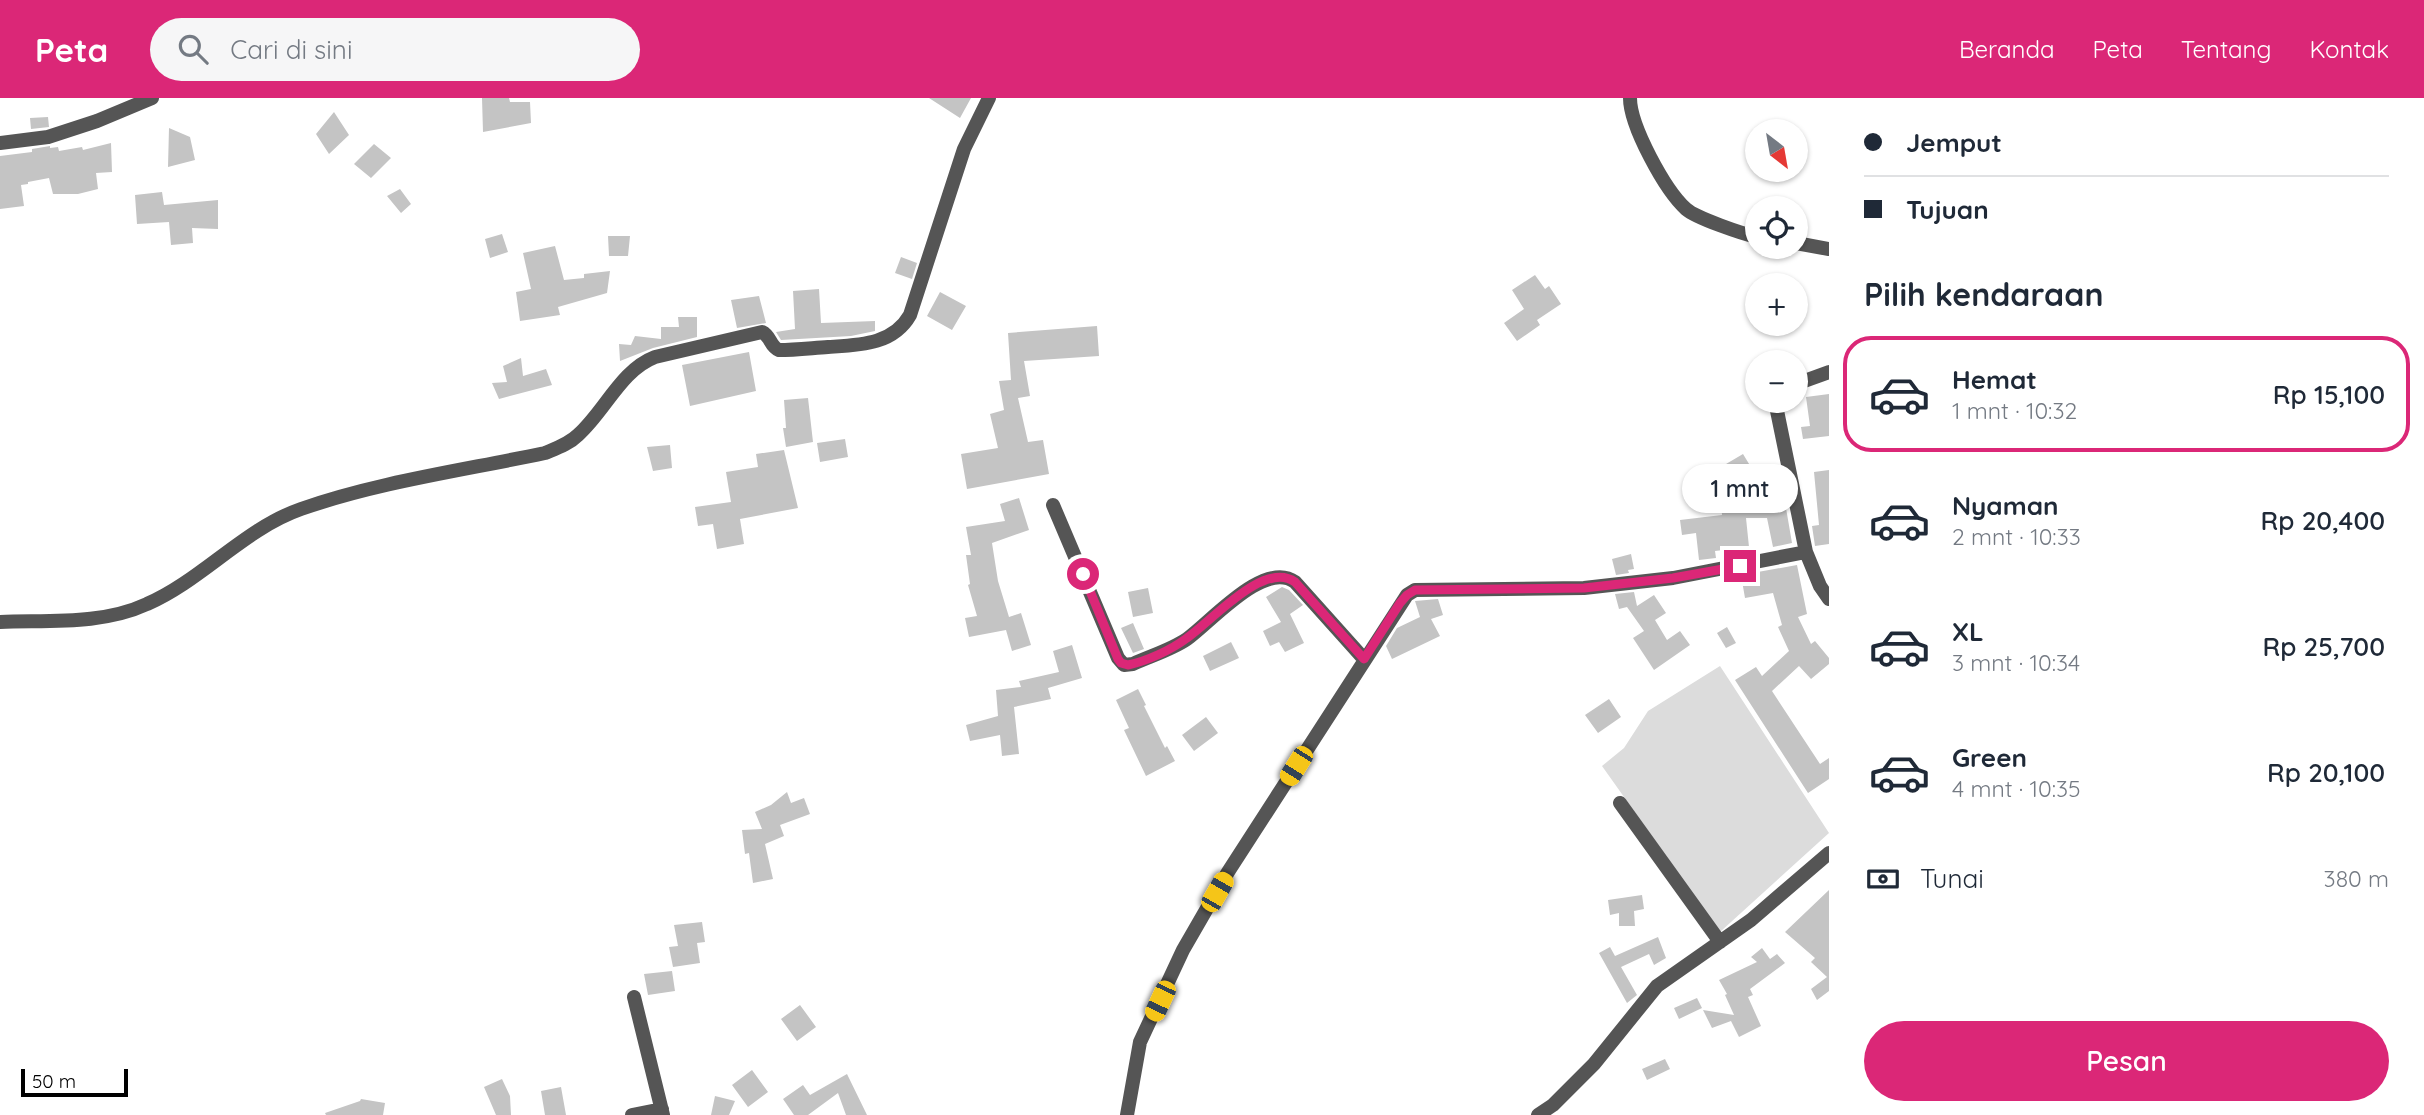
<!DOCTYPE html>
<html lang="id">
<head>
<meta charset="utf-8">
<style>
  body { margin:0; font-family:Quicksand,sans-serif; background:#f6f6f7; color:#1f2937; height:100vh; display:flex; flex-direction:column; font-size:26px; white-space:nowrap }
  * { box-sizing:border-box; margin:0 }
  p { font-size:23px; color:#747a83 }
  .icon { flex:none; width:38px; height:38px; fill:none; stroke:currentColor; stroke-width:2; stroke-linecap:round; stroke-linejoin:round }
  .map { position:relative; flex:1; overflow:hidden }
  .side { display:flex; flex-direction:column; background:#fff; width:595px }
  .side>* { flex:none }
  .hud { display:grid; align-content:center; height:154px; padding:0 35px; background:#fff }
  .needle { width:46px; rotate:149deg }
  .fabs { position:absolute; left:1745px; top:21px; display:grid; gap:14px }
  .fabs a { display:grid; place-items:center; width:63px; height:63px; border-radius:50%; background:#fff; box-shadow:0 2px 5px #0004; font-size:35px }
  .scale { position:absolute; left:21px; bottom:18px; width:107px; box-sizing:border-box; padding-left:7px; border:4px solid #000; border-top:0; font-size:19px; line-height:24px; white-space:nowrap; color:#000; -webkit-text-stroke:5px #fff; paint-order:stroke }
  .end { position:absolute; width:32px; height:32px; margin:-16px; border:9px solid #db2777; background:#fff; box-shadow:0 0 0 4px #fff }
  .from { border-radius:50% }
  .bubble { position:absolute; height:49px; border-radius:24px; background:#fff; box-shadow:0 2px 5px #0004; font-size:23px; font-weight:600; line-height:49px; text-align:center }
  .car { position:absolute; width:21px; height:42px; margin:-21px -10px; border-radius:9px; box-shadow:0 0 5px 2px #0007; background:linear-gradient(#f5c518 24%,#345 0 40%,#f5c518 0 76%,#345 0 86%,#f5c518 0) }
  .hud b { display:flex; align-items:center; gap:24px; height:66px; font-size:26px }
  .hud b+b { border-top:2px solid #e0e1e3 }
  .hud i { width:18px; height:18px; background:#1f2937 }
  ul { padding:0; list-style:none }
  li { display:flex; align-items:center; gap:21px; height:116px; margin:0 14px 10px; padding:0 21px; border:4px solid transparent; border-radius:28px }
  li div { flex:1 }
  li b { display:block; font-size:26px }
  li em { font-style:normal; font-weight:600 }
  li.on { border-color:#db2777 }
  li>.icon { width:63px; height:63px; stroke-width:1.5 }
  h2 { padding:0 35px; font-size:32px; line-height:84px }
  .pay { display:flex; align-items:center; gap:18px; height:77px; padding:0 35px; font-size:26px }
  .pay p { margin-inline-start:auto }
  .primary-button { display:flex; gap:14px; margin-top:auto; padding:14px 35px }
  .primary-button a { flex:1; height:80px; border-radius:42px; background:#db2777; color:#fff; font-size:28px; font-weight:600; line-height:80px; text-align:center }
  header { display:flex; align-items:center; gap:42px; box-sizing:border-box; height:98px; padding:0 35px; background:#db2777; color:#fff }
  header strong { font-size:33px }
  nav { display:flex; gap:38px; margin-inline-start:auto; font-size:24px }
  .search { width:490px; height:63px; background:#f6f6f7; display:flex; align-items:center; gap:18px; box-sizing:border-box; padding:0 24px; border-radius:38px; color:#747a83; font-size:26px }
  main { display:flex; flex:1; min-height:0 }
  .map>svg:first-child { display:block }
</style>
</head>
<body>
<header>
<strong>Peta</strong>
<div class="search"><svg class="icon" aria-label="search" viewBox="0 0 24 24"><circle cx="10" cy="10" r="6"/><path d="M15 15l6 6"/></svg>Cari di sini</div>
<nav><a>Beranda</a><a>Peta</a><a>Tentang</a><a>Kontak</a></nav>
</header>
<main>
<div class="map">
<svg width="1829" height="1017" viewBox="0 0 1829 1017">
  <rect width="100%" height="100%" fill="#fff"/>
  <!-- green -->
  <path fill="#dcdcdc" d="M1720 568 1829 735 1720 834 1602 668 1624 650 1648 613Z"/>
  <!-- building -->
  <path fill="#c4c4c4" d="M482 0H509L510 4H530L531 25 483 34Z
    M929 0H971L960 20Z
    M334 14 349 37 329 56 316 36Z
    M48 19 49 29 31 31 30 20Z
    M169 30 190 39 195 62 168 69Z
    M111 45 112 74 96 75 98 91 78 96H53L49 80 28 84V86L21 87 24 108 0 111V58L32 54V51L50 48V50L58 49 59 53 82 49 83 52Z
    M374 46 391 60 371 80 354 66Z
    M400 91 411 106 401 115 387 98Z
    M162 94 164 107 218 102V131L192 130 193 145 171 147 169 124 137 126 135 97Z
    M502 136 508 154 490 160 485 141Z
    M608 138H630L628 158H609Z
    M555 148 564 182 584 180V176L610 173 607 195 558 209 560 217 520 223 516 194 531 191 523 155Z
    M901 159 917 165 912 181 895 175Z
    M1535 177 1545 191 1549 188 1561 206 1537 222 1540 227 1517 243 1504 225 1524 211 1512 192Z
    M819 191 821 225 875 223V233L851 238 781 242 776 234 795 231 793 193Z
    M940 194 966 208 952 232 927 218Z
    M759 198 766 225 737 230 731 202Z
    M678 219H697V239L653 250 620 263 619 246 631 247 635 238 661 241V229H679Z
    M1097 228 1099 258 1024 263 1030 298 1018 300 1028 344 1043 342 1049 376 967 391 961 356 998 350 990 316 1004 312 999 283 1011 282 1008 235Z
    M749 254 756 293 690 308 682 267Z
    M521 260 523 278 546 271 552 287 499 301 492 285 507 284 503 268Z
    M1829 296V338L1803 341 1801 329 1810 328 1806 299Z
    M808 300 813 344 786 349 783 330H786L784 302Z
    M845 341 848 359 820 364 817 345Z
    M670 347 672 370 653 373 647 349Z
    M784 352 798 410 740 421 744 446 717 451 713 426 698 428 695 409 731 404 726 374 758 369 756 356Z
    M1743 356 1760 384 1781 381 1792 445 1773 449 1767 420H1746L1749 449 1715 453 1716 460 1699 462 1696 435 1682 437 1680 422 1722 417 1721 401 1746 400 1726 366Z
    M1829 372V446L1815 448 1812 428 1819 427 1814 374Z
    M1019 400 1029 432 992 445 998 483 1009 519 1021 515 1031 547 1012 553 1006 532 969 539 965 520 977 518 968 487 970 486 966 457H971L966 429 1005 423 1000 406Z
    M1631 456 1634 471 1628 472 1629 475 1616 477 1612 461Z
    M1797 467 1807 516 1798 519 1811 546 1815 543 1829 560V566L1811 581 1799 568 1772 593 1820 666 1829 660V681L1808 695 1735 582 1756 569 1762 578 1789 553 1778 529 1782 527 1773 495 1745 500 1741 477Z
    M1282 489 1289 492 1303 507 1290 516 1304 545 1285 554 1279 544 1270 548 1263 533 1281 524 1266 499Z
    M1148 490 1153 515 1133 519 1128 494Z
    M1634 494 1637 508 1654 497 1666 515 1655 522 1667 542 1680 533 1690 547 1654 572 1633 540 1644 533 1627 509 1619 511 1615 496Z
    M1438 501 1443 517 1431 521 1440 538 1392 561 1386 548 1397 530 1420 519 1415 503Z
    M1133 525 1144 551 1133 555 1121 530Z
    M1727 529 1736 545 1726 550 1717 535Z
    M1231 544 1239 560 1210 573 1203 558Z
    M1072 547 1082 580 1048 590 1051 601 1014 609 1019 656 1002 658 1000 637 970 643 966 627 998 618 996 592 1021 589 1019 583 1059 574 1053 553Z
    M1138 591 1146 607 1144 608 1165 650 1167 648 1175 663 1146 678 1124 632 1129 630 1116 602Z
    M1609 601 1621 619 1598 635 1585 617Z
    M1206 619 1218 635 1194 653 1182 637Z
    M787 694 791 705 804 700 810 716 780 727 784 738 765 746 773 781 753 785 749 755 745 756 742 732 762 731 755 714 771 707Z
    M1829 792V893L1817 902 1811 891 1827 879 1811 864 1815 860 1785 834Z
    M1642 797 1644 811 1634 813 1635 828H1619V815L1610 817 1608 802Z
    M702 824 705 844 697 845 700 865 673 869 669 849 678 848 674 827Z
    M1658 839 1666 860 1654 867 1649 856 1621 869 1637 897 1627 905 1599 855 1610 849 1615 858Z
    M1762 850 1770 861 1777 856 1785 865 1750 891 1753 897 1748 899 1761 928 1739 939 1731 923 1712 930 1703 912 1734 917 1725 897 1727 896 1719 882 1757 864 1751 859Z
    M672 873 675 893 648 897 644 876Z
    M1697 900 1702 910 1679 921 1674 910Z
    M800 907 816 929 797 943 781 921Z
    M1665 961 1670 971 1647 982 1642 971Z
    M752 972 768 994 748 1009 732 987Z
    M847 976 867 1017H846L838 995 808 1017H794L783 1001 803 987 810 997Z
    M502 981 510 998 511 1017H496L484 989Z
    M561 989 566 1017H545L541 993Z
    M715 998 735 1003 729 1017H711Z
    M361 1001 385 1005 383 1017H326L325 1015 360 1003Z"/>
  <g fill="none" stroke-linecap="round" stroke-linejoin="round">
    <!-- minor -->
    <path stroke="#555" stroke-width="14" d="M1630 0C1630 28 1665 92 1686 111 1696 120 1743 136 1757 139
      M0 45 48 39 97 23 152 0
      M1796 145 1829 151
      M1796 286 1829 274
      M1775 303 1806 454 1820 488 1829 501
      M1053 407 1118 560 1124 567 1133 566C1150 558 1171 552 1187 541 1212 523 1264 462 1295 484L1364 561
      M0 524C48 522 102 527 147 506 202 482 244 431 301 411 378 384 465 372 545 355 557 350 569 346 578 337 605 313 621 272 655 259L762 234C771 238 770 249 779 252 795 252 812 250 828 249 859 247 893 247 910 217L964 51 989 0
      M1620 705 1720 844
      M634 899 663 1017
      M632 1017 662 1011
      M1127 1017 1140 944 1183 852 1228 774 1407 497 1415 492 1584 490 1673 480 1806 454
      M1538 1017 1553 1007 1594 966 1657 888 1751 822 1829 755"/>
  </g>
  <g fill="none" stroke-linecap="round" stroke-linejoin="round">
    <!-- route -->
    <path stroke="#db2777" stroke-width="9" d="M1083 476 1118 561 1121 565 1128 567C1147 563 1171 552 1187 540 1212 523 1264 462 1295 484L1364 561 1400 505 1407 497 1415 492 1584 490 1673 480 1740 468"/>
  </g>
</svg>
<div class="fabs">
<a><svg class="needle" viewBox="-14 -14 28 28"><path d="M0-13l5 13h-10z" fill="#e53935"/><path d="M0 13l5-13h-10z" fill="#747a83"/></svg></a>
<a><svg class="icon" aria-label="locate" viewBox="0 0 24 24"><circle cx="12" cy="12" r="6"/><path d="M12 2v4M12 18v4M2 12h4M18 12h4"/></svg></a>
<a>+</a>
<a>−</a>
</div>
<div class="scale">50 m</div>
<i class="end from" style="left:1083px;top:476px"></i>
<i class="end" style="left:1740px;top:468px"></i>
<div class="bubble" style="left:1682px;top:366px;width:116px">1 mnt</div>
<i class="car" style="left:1296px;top:668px;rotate:212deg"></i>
<i class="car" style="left:1217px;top:794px;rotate:30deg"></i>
<i class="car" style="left:1160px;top:903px;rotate:205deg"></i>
</div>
<section class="side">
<div class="hud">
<b><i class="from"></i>Jemput</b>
<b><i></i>Tujuan</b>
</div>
<h2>Pilih kendaraan</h2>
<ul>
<li class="on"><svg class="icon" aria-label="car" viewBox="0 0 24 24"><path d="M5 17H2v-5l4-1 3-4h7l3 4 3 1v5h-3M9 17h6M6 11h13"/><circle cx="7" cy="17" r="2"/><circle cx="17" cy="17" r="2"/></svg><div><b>Hemat</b><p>1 mnt · 10:32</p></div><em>Rp 15,100</em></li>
<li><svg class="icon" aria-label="car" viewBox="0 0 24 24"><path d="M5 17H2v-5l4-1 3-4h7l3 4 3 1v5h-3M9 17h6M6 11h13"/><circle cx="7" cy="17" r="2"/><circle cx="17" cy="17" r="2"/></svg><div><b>Nyaman</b><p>2 mnt · 10:33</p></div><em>Rp 20,400</em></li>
<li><svg class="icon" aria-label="car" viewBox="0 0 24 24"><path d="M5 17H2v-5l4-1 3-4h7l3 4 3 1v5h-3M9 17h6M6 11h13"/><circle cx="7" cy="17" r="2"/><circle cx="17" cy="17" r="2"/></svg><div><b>XL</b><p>3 mnt · 10:34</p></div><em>Rp 25,700</em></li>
<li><svg class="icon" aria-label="car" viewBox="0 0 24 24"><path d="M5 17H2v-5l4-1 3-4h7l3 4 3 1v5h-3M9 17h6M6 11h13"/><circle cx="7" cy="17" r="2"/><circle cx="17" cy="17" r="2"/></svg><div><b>Green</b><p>4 mnt · 10:35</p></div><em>Rp 20,100</em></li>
</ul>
<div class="pay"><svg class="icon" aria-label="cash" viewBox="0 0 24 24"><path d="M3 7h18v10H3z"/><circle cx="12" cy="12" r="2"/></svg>Tunai<p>380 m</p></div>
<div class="primary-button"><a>Pesan</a></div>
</section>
</main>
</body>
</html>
